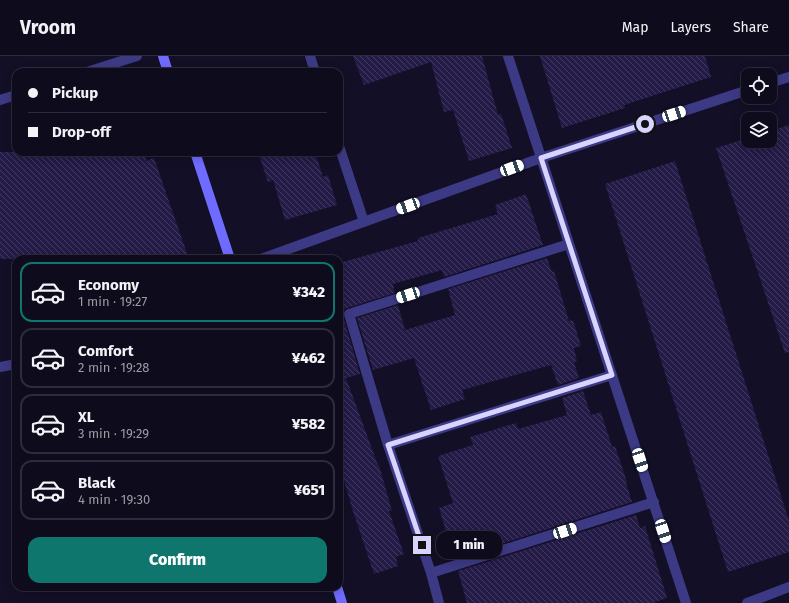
<!DOCTYPE html>
<html lang="en">
<head>
<meta charset="utf-8">
<style>
  body { margin:0; font-family:"Fira Sans",sans-serif; background:#1c1929; color:#f1f3f6; height:100vh; display:flex; flex-direction:column; font-size:15px; white-space:nowrap }
  * { box-sizing:border-box; margin:0 }
  p { font-size:13px; color:#9b9ba3 }
  .icon { flex:none; width:22px; height:22px; fill:none; stroke:currentColor; stroke-width:2; stroke-linecap:round; stroke-linejoin:round }
  .map { position:relative; flex:1; overflow:hidden }
  .details { position:absolute; left:12px; top:199px; width:331px; height:336px; display:flex; flex-direction:column; background:#0e0b1c; border-radius:12px; box-shadow:0 2px 10px #0003,0 0 0 1px #2e2b3b }
  .details>* { flex:none }
  .guide { position:absolute; left:12px; top:12px; width:331px; height:88px; border-radius:12px; box-shadow:0 2px 10px #0003,0 0 0 1px #2e2b3b; display:grid; align-content:center; height:88px; padding:0 16px; background:#0e0b1c }
  .fabs { position:absolute; left:741px; top:12px; display:grid; gap:8px }
  .fabs a { display:grid; place-items:center; width:36px; height:36px; border-radius:8px; background:#0e0b1c; box-shadow:0 2px 10px #0003,0 0 0 1px #2e2b3b; font-size:20px }
  .end { position:absolute; width:18px; height:18px; margin:-9px; border:5px solid #d9d4ff; background:#111; box-shadow:0 0 0 2px #111 }
  .from { border-radius:50% }
  .bubble { position:absolute; height:28px; border-radius:12px; background:#0e0b1c; box-shadow:0 2px 10px #0003,0 0 0 1px #2e2b3b; font-size:13px; font-weight:800; line-height:28px; text-align:center }
  .car { position:absolute; width:12px; height:24px; margin:-12px -6px; border-radius:5px; box-shadow:0 0 3px 1px #0007; background:linear-gradient(#fff 24%,#345 0 40%,#fff 0 76%,#345 0 86%,#fff 0) }
  .guide b { display:flex; align-items:center; gap:14px; height:38px; font-size:15px }
  .guide b+b { border-top:1px solid #2e2b3b }
  .guide i { width:10px; height:10px; background:#f1f3f6 }
  ul { padding:7px 0 0; list-style:none }
  li { display:flex; align-items:center; gap:12px; height:60px; margin:0 8px 6px; padding:0 8px; border:2px solid #2e2b3b; border-radius:12px }
  li div { flex:1 }
  li b { display:block; font-size:15px }
  li em { font-style:normal; font-weight:800 }
  li.on { border-color:#0f766e }
  li>.icon { width:36px; height:36px; stroke-width:1.5 }
  .button { display:flex; gap:8px; margin-top:auto; padding:8px 16px }
  .button a { flex:1; height:46px; border-radius:12px; background:#0f766e; color:#fff; font-size:16px; font-weight:800; line-height:46px; text-align:center }
  header { display:flex; align-items:center; gap:24px; box-sizing:border-box; height:56px; padding:0 20px; background:#0e0b1c; border-bottom:1px solid #2e2b3b }
  header strong { font-size:19px }
  nav { display:flex; gap:22px; margin-inline-start:auto; font-size:14px }
  .map>svg:first-child { display:block }
</style>
</head>
<body>
<header>
<strong>Vroom</strong>
<nav><a>Map</a><a>Layers</a><a>Share</a></nav>
</header>
<div class="map">
<svg width="789" height="547" viewBox="0 0 789 547">
  <defs>
    <pattern id="building-back-hatch" width="6" height="6" patternUnits="userSpaceOnUse"><rect width="6" height="6" fill="#241b47"/><path d="M-1 5l2 2M0 0l6 6M5-1l2 2" fill="none" stroke="#433b63"/></pattern>
  </defs>
  <rect width="100%" height="100%" fill="#130f26"/>
  <!-- building -->
  <path fill="url(#building-back-hatch)" d="M353 0H482L498 59 501 58 512 92 469 105 453 54 444 56 431 6 364 29Z
    M540 0H705L711 21 624 49 625 52 562 72Z
    M789 69V296L785 297 716 92 748 82V85H770V75Z
    M0 96H145L146 105 154 102 189 203H0Z
    M258 96H315L323 121 328 119 337 149 285 164 273 124 268 126Z
    M675 105 789 465V496L728 516 605 128Z
    M526 138 543 189 444 221 442 214 393 228 395 237 347 252 345 253 343 256V260L360 318 346 322 378 409H379L392 455H389L404 498 396 501 398 510 374 518 353 455 339 408V207L418 185V182L498 158 495 149Z
    M547 202 552 216 554 215 569 265 573 264 581 290 574 292 577 305 574 306 579 322 558 329 551 309 462 334 465 343 431 354 414 302 373 314 357 262 398 249 405 274 455 259 448 233Z
    M583 335 591 359 601 356 612 391 615 390 627 426 626 427 632 446 454 503 439 452 453 447 438 400 473 389 470 381 516 367 518 373 567 359 562 342Z
    M636 459 640 472 645 470 667 542 653 547H467L458 515Z"/>
  <g fill="none" stroke-linecap="round" stroke-linejoin="round">
    <!-- street -->
    <path stroke="#3d3a85" stroke-width="10" d="M310 0 315 16
      M508 0 686 547
      M87 16 137 0
      M770 27 789 21
      M0 44 16 39
      M339 90 364 166
      M261 203 541 102 748 34
      M0 311 16 308
      M388 389 612 319
      M431 517 654 446
      M439 547 431 517 388 389 349 258 569 188
      M747 547 789 531"/>
    <!-- secondary -->
    <path stroke="#6f6bff" stroke-width="10" d="M163 0 168 16
      M195 96 230 203
      M337 531 342 547"/>
  </g>
  <g fill="none" stroke-linecap="round" stroke-linejoin="round">
    <!-- route -->
    <path stroke="#d9d4ff" stroke-width="5" d="M422 489 388 389 612 319 541 102 645 68"/>
  </g>
</svg>
<div class="fabs">
<a><svg class="icon" aria-label="locate" viewBox="0 0 24 24"><circle cx="12" cy="12" r="6"/><path d="M12 2v4M12 18v4M2 12h4M18 12h4"/></svg></a>
<a><svg class="icon" aria-label="layers" viewBox="0 0 24 24"><path d="M12 4l9 5-9 5-9-5zM3 14l9 5 9-5"/></svg></a>
</div>
<i class="end from" style="left:645px;top:68px"></i>
<i class="end" style="left:422px;top:489px"></i>
<div class="bubble" style="left:436px;top:475px;width:66px">1 min</div>
<i class="car" style="left:674px;top:58px;rotate:72deg"></i>
<i class="car" style="left:512px;top:112px;rotate:70deg"></i>
<i class="car" style="left:408px;top:150px;rotate:250deg"></i>
<i class="car" style="left:408px;top:239px;rotate:252deg"></i>
<i class="car" style="left:640px;top:404px;rotate:162deg"></i>
<i class="car" style="left:565px;top:475px;rotate:72deg"></i>
<i class="car" style="left:663px;top:475px;rotate:162deg"></i>
<div class="guide">
<b><i class="from"></i>Pickup</b>
<b><i></i>Drop-off</b>
</div>
<section class="details">
<ul>
<li class="on"><svg class="icon" aria-label="car" viewBox="0 0 24 24"><path d="M5 17H2v-5l4-1 3-4h7l3 4 3 1v5h-3M9 17h6M6 11h13"/><circle cx="7" cy="17" r="2"/><circle cx="17" cy="17" r="2"/></svg><div><b>Economy</b><p>1 min · 19:27</p></div><em>¥342</em></li>
<li><svg class="icon" aria-label="car" viewBox="0 0 24 24"><path d="M5 17H2v-5l4-1 3-4h7l3 4 3 1v5h-3M9 17h6M6 11h13"/><circle cx="7" cy="17" r="2"/><circle cx="17" cy="17" r="2"/></svg><div><b>Comfort</b><p>2 min · 19:28</p></div><em>¥462</em></li>
<li><svg class="icon" aria-label="car" viewBox="0 0 24 24"><path d="M5 17H2v-5l4-1 3-4h7l3 4 3 1v5h-3M9 17h6M6 11h13"/><circle cx="7" cy="17" r="2"/><circle cx="17" cy="17" r="2"/></svg><div><b>XL</b><p>3 min · 19:29</p></div><em>¥582</em></li>
<li><svg class="icon" aria-label="car" viewBox="0 0 24 24"><path d="M5 17H2v-5l4-1 3-4h7l3 4 3 1v5h-3M9 17h6M6 11h13"/><circle cx="7" cy="17" r="2"/><circle cx="17" cy="17" r="2"/></svg><div><b>Black</b><p>4 min · 19:30</p></div><em>¥651</em></li>
</ul>
<div class="button"><a>Confirm</a></div>
</section>
</div>
</body>
</html>
